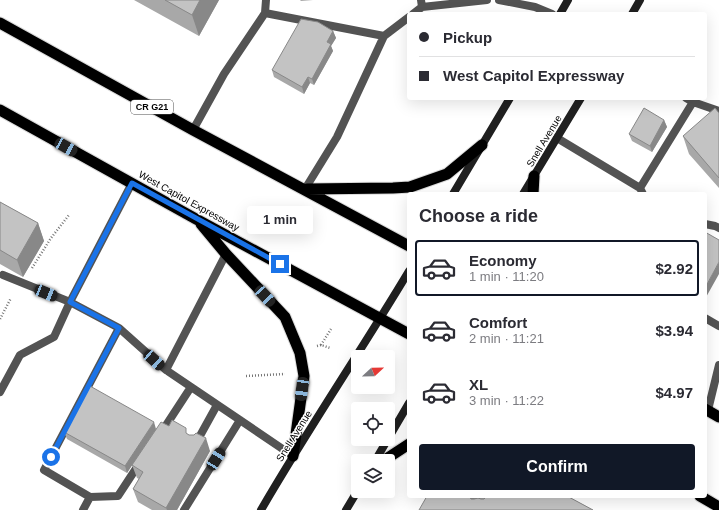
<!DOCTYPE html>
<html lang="en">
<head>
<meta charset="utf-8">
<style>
  body { margin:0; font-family:Helvetica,sans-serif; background:#f7f7f7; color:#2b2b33; height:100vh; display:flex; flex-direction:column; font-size:15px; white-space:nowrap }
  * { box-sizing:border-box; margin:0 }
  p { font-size:13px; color:#7c7c81 }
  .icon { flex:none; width:22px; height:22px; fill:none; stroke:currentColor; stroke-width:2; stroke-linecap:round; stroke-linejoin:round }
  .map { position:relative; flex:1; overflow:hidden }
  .details { position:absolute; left:407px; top:192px; width:300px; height:306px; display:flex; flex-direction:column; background:#fff; border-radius:4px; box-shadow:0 4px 16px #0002 }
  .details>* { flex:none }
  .hud { position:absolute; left:407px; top:12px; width:300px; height:88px; border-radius:4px; box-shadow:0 4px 16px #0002; display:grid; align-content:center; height:88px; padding:0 12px; background:#fff }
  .needle { width:26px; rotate:68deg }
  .controls { position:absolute; left:351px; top:350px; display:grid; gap:8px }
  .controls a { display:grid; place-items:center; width:44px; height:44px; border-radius:4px; background:#fff; box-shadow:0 4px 16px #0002; font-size:20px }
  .end { position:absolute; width:18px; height:18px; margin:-9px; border:5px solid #1a73e8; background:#fff; box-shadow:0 0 0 2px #fff }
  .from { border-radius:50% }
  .bubble { position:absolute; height:28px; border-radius:4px; background:#fff; box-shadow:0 4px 16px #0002; font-size:13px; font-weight:800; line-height:28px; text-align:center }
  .car { position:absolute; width:12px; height:24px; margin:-12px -6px; border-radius:5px; box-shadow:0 0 3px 1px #0007; background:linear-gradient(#222 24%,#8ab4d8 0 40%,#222 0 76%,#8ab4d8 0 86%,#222 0) }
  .hud b { display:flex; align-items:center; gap:14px; height:38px; font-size:15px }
  .hud b+b { border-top:1px solid #e1e1e2 }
  .hud i { width:10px; height:10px; background:#2b2b33 }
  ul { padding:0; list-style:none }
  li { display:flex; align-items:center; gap:12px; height:56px; margin:0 8px 6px; padding:0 4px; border:2px solid transparent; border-radius:4px }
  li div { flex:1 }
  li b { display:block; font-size:15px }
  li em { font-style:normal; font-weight:800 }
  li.on { border-color:#111827 }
  li>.icon { width:36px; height:36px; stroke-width:1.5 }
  h2 { padding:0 12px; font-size:18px; line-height:48px }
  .button { display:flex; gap:8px; margin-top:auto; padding:8px 12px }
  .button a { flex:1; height:46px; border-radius:4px; background:#111827; color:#fff; font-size:16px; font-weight:800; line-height:46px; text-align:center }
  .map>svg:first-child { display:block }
</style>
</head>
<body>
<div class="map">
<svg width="719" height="510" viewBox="0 0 719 510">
  <rect width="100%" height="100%" fill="#fff"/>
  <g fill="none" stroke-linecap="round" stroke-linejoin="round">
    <defs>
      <path id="trunk" d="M0 23 193 130 409 246
        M0 110 196 219 409 334
        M307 189 393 188 410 187 447 174 482 145
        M533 194 534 176
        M201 224 226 254 285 317 300 353 304 376 293 456
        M705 409 719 417
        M383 461 409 444
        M700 496 719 507"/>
    </defs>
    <!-- trunk casing -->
    <use href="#trunk" stroke="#dbdbdb" stroke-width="13"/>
    <!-- path -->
    <path stroke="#757575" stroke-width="2.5" stroke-dasharray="1 2" stroke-linecap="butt" d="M408 212 409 211
      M32 268 51 238 69 215
      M0 319 11 298
      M321 345 331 329
      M317 346 321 345 330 348
      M246 376 285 374"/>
    <!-- service -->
    <path stroke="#535353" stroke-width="8" d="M421 0 422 7 487 0
      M499 0 535 7 552 14
      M265 13 384 36
      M413 14 422 7
      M686 98 693 102 719 111
      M193 130 224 74 265 13 266 0
      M557 138 640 188 643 194
      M132 183 70 302 119 328 166 370
      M640 188 693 102
      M305 189 337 137 384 36 409 17
      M705 224 715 226 719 228
      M226 254 166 370 293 456
      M705 318 719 326
      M119 328 44 470 90 497 118 496 139 464
      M0 392 20 355 54 337 70 302 3 275
      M708 410 719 365
      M161 433 191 387
      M196 443 217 405
      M83 510 90 497
      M184 510 240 420"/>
    <!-- secondary -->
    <path stroke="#202020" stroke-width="8" d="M560 14 568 0
      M632 14 640 0
      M453 194 510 98
      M523 194 581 98
      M375 461 409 403
      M261 510C308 429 361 351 409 271
      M346 510 358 490"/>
    <!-- trunk -->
    <use href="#trunk" stroke="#000" stroke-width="11"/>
  </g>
  <!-- wall -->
  <path fill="#a8a8a8" d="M134 0H219L199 36Z
    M300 0H313L301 1Z
    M333 31 336 38 331 46 333 51 314 85 310 83 304 94 274 77 272 70Z
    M719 113V188L689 154 683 136Z
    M664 120 667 127 652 152 632 141 629 134Z
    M0 202 38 223 44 241 23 277 0 264Z
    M169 426 189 435 210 451 177 510H152L138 502 133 489 139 479 137 478 132 465 127 473 67 439 64 432 156 429Z
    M427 496H567L593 510Z"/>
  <!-- shaded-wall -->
  <path fill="#888" d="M200 0H219L199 36 192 15Z
    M333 31 336 38 331 46 333 51 314 85 312 79 327 42Z
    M308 77 310 83 304 94 302 87Z
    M664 120 667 127 652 152 650 146Z
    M38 223 44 241 23 277 17 260Z
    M719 262V274L705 299V288Z
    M154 422 156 429 127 473 125 466Z
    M206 438 210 451 177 510H167L166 508Z
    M469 496H478L480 501 475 508Z"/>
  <!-- building -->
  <path fill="#c3c3c3" stroke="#888" d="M165 0H200L192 15Z
    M301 19 318 22 333 31 327 42 331 44 312 79 308 77 302 87 272 70Z
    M644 108 664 120 650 146 629 134Z
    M715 108 719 113V178L683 136Z
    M0 202 38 223 17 260 0 250Z
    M705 232 719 240V262L705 288Z
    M90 386 154 422 125 466 64 432Z
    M172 420 186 428V433L189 435H194L196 433 206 438 166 508 133 489 143 472 132 465 161 422 169 426Z
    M427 496H469L471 499H474L478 498 481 499H484L487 496H567L593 510H419Z"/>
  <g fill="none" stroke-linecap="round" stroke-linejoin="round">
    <!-- route -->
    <path stroke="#1a73e8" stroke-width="5" d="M51 457 119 328 70 302 132 183 280 264"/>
  </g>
  <g text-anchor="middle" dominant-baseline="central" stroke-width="3" stroke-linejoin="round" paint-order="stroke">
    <!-- shield labels -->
    <rect fill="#fff" stroke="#4c4c4c" stroke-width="1" x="131" y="100" width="42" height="14" rx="3"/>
    <g font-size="9" font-weight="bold" fill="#000">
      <text x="152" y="107">CR G21</text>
    </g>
    <!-- street labels -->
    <g font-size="10" fill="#000" stroke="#fff">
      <text transform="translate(544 141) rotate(-59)">Snell Avenue</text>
      <text transform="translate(189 201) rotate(29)">West Capitol Expressway</text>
      <text transform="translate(294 436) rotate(-58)">Snell Avenue</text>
    </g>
  </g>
</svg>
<div class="controls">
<a><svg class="needle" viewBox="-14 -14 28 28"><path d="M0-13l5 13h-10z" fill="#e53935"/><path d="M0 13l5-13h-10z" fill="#7c7c81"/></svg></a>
<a><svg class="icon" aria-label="locate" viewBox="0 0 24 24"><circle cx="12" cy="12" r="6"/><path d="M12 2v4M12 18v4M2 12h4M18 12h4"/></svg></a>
<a><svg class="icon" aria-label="layers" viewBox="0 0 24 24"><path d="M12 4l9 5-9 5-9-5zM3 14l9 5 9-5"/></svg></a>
</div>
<i class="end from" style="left:51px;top:457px"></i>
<i class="end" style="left:280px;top:264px"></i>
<div class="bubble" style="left:247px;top:206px;width:66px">1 min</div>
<i class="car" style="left:66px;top:147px;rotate:119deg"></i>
<i class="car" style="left:46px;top:293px;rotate:112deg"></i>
<i class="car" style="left:265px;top:296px;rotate:137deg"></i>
<i class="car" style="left:154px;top:360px;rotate:132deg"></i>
<i class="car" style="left:302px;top:389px;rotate:188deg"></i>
<i class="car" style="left:216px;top:459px;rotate:32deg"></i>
<div class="hud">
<b><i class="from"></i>Pickup</b>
<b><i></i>West Capitol Expressway</b>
</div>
<section class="details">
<h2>Choose a ride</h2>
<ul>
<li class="on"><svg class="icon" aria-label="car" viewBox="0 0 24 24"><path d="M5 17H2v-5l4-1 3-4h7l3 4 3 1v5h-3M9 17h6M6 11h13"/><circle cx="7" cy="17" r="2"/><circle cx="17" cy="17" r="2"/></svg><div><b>Economy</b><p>1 min · 11:20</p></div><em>$2.92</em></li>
<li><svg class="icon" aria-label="car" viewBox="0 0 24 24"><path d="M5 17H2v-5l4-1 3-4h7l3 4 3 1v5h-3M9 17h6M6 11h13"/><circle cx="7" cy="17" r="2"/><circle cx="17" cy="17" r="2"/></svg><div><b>Comfort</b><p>2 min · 11:21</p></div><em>$3.94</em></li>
<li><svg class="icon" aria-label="car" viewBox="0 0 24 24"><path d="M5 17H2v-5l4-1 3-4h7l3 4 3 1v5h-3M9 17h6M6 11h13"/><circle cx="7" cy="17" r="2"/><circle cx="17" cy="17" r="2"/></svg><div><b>XL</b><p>3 min · 11:22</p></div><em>$4.97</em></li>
</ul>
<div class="button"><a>Confirm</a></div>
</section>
</div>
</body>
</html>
